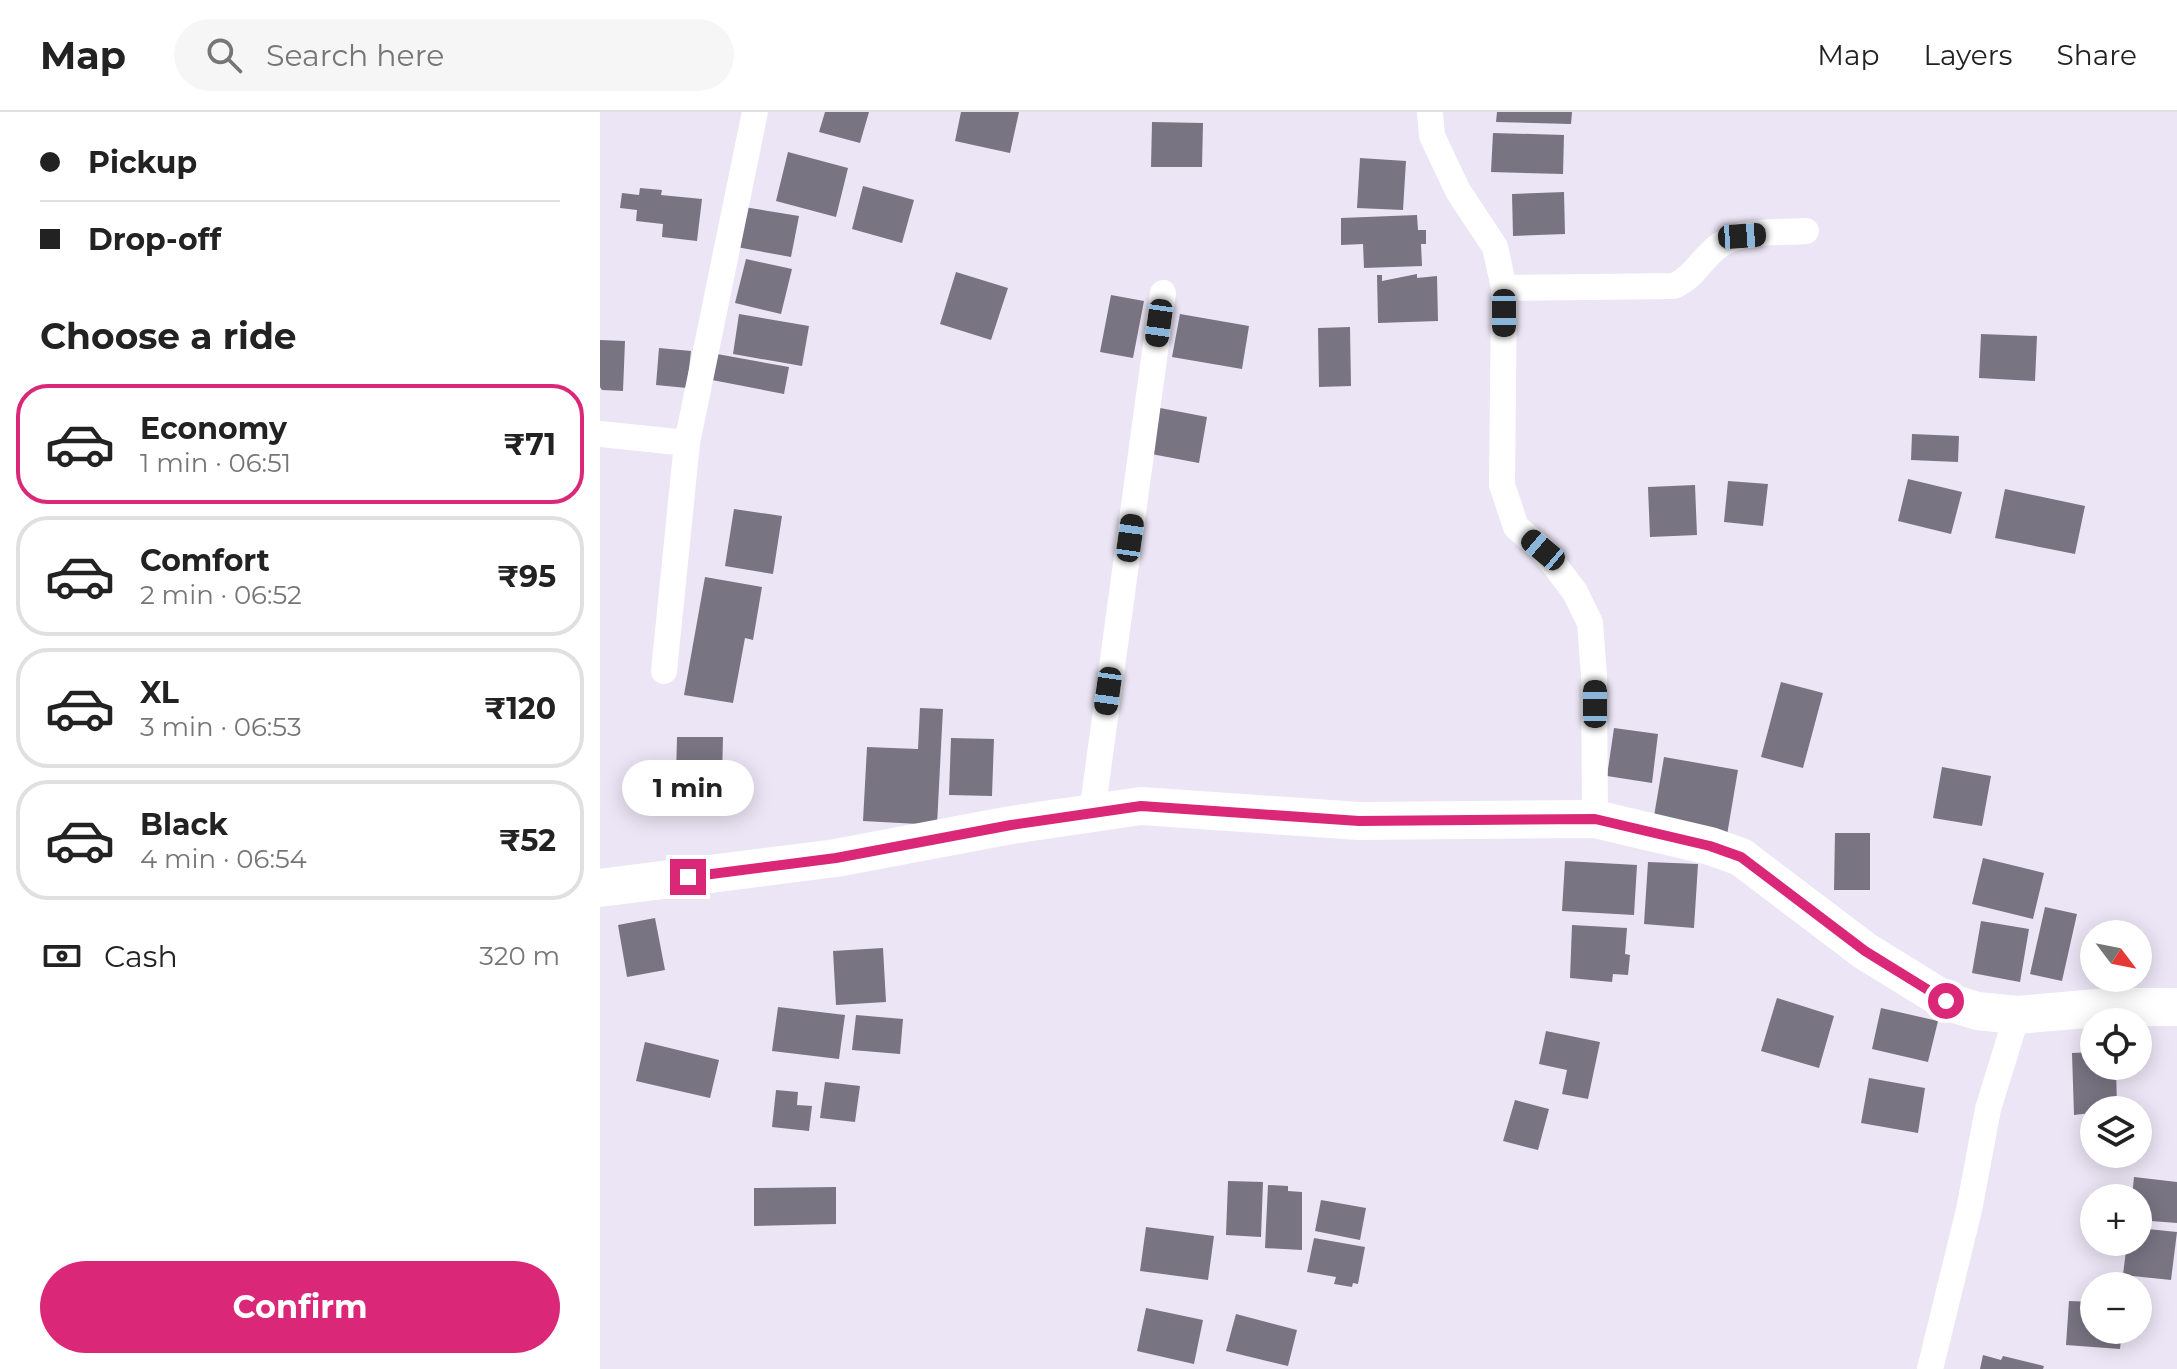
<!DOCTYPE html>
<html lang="en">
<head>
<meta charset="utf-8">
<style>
  body { margin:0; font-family:Montserrat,sans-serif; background:#f6f6f6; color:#222; height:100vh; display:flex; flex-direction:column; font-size:30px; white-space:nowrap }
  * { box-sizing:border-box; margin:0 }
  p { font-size:26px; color:#767676 }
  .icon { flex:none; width:44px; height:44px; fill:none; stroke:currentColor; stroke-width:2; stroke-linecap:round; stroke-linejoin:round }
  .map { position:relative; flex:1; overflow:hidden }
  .side { display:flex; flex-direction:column; background:#fff; width:600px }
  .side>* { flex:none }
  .banner { display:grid; align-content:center; height:176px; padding:0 40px; background:#fff }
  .needle { width:52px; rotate:122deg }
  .tools { position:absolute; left:1480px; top:808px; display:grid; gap:16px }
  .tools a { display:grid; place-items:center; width:72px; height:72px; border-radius:50%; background:#fff; box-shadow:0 4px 20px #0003; font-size:40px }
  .end { position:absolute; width:36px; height:36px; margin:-18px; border:10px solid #db2777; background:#fff; box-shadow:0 0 0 4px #fff }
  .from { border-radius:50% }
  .bubble { position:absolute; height:56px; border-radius:28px; background:#fff; box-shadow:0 4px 20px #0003; font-size:26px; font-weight:700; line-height:56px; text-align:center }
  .car { position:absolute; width:24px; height:48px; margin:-24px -12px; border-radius:10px; box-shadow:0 0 6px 2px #0007; background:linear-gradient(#222 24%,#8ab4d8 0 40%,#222 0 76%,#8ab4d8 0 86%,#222 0) }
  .banner b { display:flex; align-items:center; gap:28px; height:76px; font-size:30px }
  .banner b+b { border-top:2px solid #e0e0e0 }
  .banner i { width:20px; height:20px; background:#222 }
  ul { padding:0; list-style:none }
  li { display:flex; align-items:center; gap:24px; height:120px; margin:0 16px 12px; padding:0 24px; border:4px solid #e0e0e0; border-radius:32px }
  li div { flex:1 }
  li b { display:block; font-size:30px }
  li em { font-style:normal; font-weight:700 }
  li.current { border-color:#db2777 }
  li>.icon { width:72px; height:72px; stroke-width:1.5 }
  h2 { padding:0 40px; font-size:36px; line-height:96px }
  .pay { display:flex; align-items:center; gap:20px; height:88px; padding:0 40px; font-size:30px }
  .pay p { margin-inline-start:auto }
  .primary-button { display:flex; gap:16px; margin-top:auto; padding:16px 40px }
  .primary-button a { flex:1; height:92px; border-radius:48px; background:#db2777; color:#fff; font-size:32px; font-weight:700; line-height:92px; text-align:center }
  header { display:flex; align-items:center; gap:48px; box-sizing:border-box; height:112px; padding:0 40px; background:#fff; border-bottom:2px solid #e0e0e0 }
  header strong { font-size:38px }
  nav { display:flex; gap:44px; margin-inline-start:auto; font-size:28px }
  .search { width:560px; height:72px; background:#f6f6f6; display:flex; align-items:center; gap:20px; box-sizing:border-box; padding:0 28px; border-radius:44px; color:#767676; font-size:30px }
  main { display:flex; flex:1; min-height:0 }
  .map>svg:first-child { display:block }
</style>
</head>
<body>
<header>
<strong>Map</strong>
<div class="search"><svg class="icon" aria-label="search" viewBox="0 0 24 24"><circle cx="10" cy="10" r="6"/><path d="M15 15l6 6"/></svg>Search here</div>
<nav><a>Map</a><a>Layers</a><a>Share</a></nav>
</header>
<main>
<section class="side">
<div class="banner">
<b><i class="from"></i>Pickup</b>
<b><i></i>Drop-off</b>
</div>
<h2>Choose a ride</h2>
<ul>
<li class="current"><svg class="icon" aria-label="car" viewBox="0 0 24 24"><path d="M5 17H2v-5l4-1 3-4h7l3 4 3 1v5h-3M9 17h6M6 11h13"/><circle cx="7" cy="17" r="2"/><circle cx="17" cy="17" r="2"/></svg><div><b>Economy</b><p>1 min · 06:51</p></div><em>₹71</em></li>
<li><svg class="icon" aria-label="car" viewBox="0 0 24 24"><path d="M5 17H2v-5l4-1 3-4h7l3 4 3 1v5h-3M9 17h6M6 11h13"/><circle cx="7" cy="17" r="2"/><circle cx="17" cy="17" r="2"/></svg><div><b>Comfort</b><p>2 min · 06:52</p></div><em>₹95</em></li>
<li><svg class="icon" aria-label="car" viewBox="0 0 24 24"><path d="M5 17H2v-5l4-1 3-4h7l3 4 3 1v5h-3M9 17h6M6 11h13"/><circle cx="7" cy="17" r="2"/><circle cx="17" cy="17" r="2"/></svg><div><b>XL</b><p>3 min · 06:53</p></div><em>₹120</em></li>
<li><svg class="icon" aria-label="car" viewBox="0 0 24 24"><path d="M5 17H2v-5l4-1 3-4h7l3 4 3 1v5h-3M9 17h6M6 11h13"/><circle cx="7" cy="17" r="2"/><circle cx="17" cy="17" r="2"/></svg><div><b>Black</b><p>4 min · 06:54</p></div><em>₹52</em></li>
</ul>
<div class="pay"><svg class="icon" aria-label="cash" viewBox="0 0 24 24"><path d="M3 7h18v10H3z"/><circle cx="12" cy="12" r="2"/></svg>Cash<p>320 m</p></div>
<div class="primary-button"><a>Confirm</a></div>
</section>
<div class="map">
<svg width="1577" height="1257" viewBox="0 0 1577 1257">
  <rect width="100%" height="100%" fill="#ebe5f5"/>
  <!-- building -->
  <path fill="#797482" d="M225 0H269L260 31 219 20Z
    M361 0H419L410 41 355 29Z
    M897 0H972L971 12 896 10Z
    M552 10 603 11 602 55H551Z
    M893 21 964 23 963 62 891 60Z
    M188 40 248 56 236 105 176 89Z
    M760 46 806 49 803 98 757 96Z
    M263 74 314 88 302 131 252 117Z
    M40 76 62 78 61 83 102 87 97 129 62 125 63 112 36 109 37 98 20 96 22 81 39 83Z
    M964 80 965 122 913 124 912 82Z
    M138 94 199 104 191 145 131 134Z
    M817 103 818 118H826V132H821L822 154 764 156 763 132 741 133V106Z
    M146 147 192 157 181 202 135 191Z
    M356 160 408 176 391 228 340 212Z
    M817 162V166L837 164 838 209 778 211 777 163H782V169Z
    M511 183 544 189 533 246 500 240Z
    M139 202 209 214 202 254 133 242Z
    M580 202 649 214 642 257 572 245Z
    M750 215 751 274 719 275 718 216Z
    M1381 222 1437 224 1435 269 1379 266Z
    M0 228 25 229 23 279 2 278 0 275Z
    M59 236 91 239 87 276 56 273Z
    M117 242 189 255 184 282 112 268Z
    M555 295 607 305 599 351 546 341Z
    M1312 322 1359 324 1358 350 1311 348Z
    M1308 367 1362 380 1351 422 1298 409Z
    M1128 369 1168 372 1163 414 1124 410Z
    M1095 373 1097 423 1050 425 1048 375Z
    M1405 377 1485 394 1475 442 1395 426Z
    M134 397 182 404 173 462 125 454Z
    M105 465 162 475 153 528 145 526 133 591 84 583Z
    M1181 570 1223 581 1203 656 1161 645Z
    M320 596 343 597 337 713 263 709 267 635 318 637Z
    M1014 616 1058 622 1052 671 1007 664Z
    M77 625H123L122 667 76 666Z
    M351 626 394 627 392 684 349 683Z
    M1064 645 1138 658 1127 723 1053 710Z
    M1342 655 1391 664 1382 714 1333 706Z
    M1235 721H1270V778H1234Z
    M1383 746 1444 761 1433 807 1372 792Z
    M965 749 1037 753 1034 803 962 799Z
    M1048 750 1098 752 1094 816 1044 812Z
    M1445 795 1477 802 1462 869 1430 862Z
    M55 806 65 858 27 865 18 813Z
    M1381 809 1429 817 1420 870 1372 861Z
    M972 813 1027 816 1025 842 1030 843 1028 863 1013 862 1012 870 970 866Z
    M283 836 286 890 236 893 233 839Z
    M1177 886 1234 904 1219 956 1161 939Z
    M178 895 245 903 239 947 172 939Z
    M1281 896 1338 909 1328 950 1272 937Z
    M256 903 303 907 300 942 252 938Z
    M946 919 1000 930 988 987 962 982 967 958 939 952Z
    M45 930 119 948 110 986 36 969Z
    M1494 940V954H1516L1517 998 1474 1003 1472 941Z
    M1269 966 1325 976 1318 1021 1261 1011Z
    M225 970 260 974 255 1010 220 1006Z
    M176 978 198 980 197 993 212 994 209 1019 172 1015Z
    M915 988 949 997 938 1038 903 1029Z
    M1534 1065 1577 1070V1111L1538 1108V1086H1532Z
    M628 1069 663 1070 661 1125 626 1123Z
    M668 1073 688 1074V1079L702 1080V1138L665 1136Z
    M236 1075V1112L154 1114V1076Z
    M721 1088 766 1096 760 1128 715 1119Z
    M546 1115 614 1124 608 1168 540 1159Z
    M1538 1116 1577 1120 1571 1168 1523 1163 1527 1130H1538Z
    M714 1126 765 1135 758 1172 753 1171 752 1175 734 1172 736 1165 707 1160Z
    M1469 1189 1494 1190V1218H1522L1520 1237 1466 1233Z
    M546 1196 603 1208 594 1252 537 1239Z
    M636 1202 697 1218 688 1254 626 1239Z
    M1383 1243 1401 1248 1403 1244 1444 1254 1443 1257H1380Z"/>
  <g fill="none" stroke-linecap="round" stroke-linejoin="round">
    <!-- minor -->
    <path stroke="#fff" stroke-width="26" d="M830 0 832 24 858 79 895 135 904 176 902 373 916 415 943 438 975 480 990 511 994 564 995 707
      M904 176 1074 174C1096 164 1102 145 1120 133 1143 117 1179 121 1206 119
      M0 322 87 331
      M64 559 87 331 155 0
      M492 701 563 181
      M1330 1257 1369 1098 1388 997 1417 903"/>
    <!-- secondary -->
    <path stroke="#fff" stroke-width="38" d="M0 776 236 746 411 713 541 694 759 709 995 707 1110 734 1141 745 1265 839 1346 889 1377 899 1417 903 1509 895H1577"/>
  </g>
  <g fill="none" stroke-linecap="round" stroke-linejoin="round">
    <!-- route -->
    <path stroke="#db2777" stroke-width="10" d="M88 765 236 746 411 713 541 694 759 709 995 707 1110 734 1141 745 1265 839 1346 889"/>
  </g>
</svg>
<div class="tools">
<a><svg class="needle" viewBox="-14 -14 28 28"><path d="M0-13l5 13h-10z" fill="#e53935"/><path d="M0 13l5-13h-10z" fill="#767676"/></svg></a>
<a><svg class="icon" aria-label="locate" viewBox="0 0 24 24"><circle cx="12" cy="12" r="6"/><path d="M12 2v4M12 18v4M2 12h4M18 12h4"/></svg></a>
<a><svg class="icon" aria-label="layers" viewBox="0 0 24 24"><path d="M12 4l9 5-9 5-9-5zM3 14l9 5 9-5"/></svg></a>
<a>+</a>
<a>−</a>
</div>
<i class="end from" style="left:1346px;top:889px"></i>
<i class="end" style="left:88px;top:765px"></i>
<div class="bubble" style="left:22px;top:648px;width:132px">1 min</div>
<i class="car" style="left:1142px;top:124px;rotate:86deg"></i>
<i class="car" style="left:904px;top:201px;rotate:180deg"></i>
<i class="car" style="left:559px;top:211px;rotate:188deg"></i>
<i class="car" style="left:530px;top:426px;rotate:8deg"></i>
<i class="car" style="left:943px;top:438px;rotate:310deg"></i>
<i class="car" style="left:508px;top:579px;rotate:188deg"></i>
<i class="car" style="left:995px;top:592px;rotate:0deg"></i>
</div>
</main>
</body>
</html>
